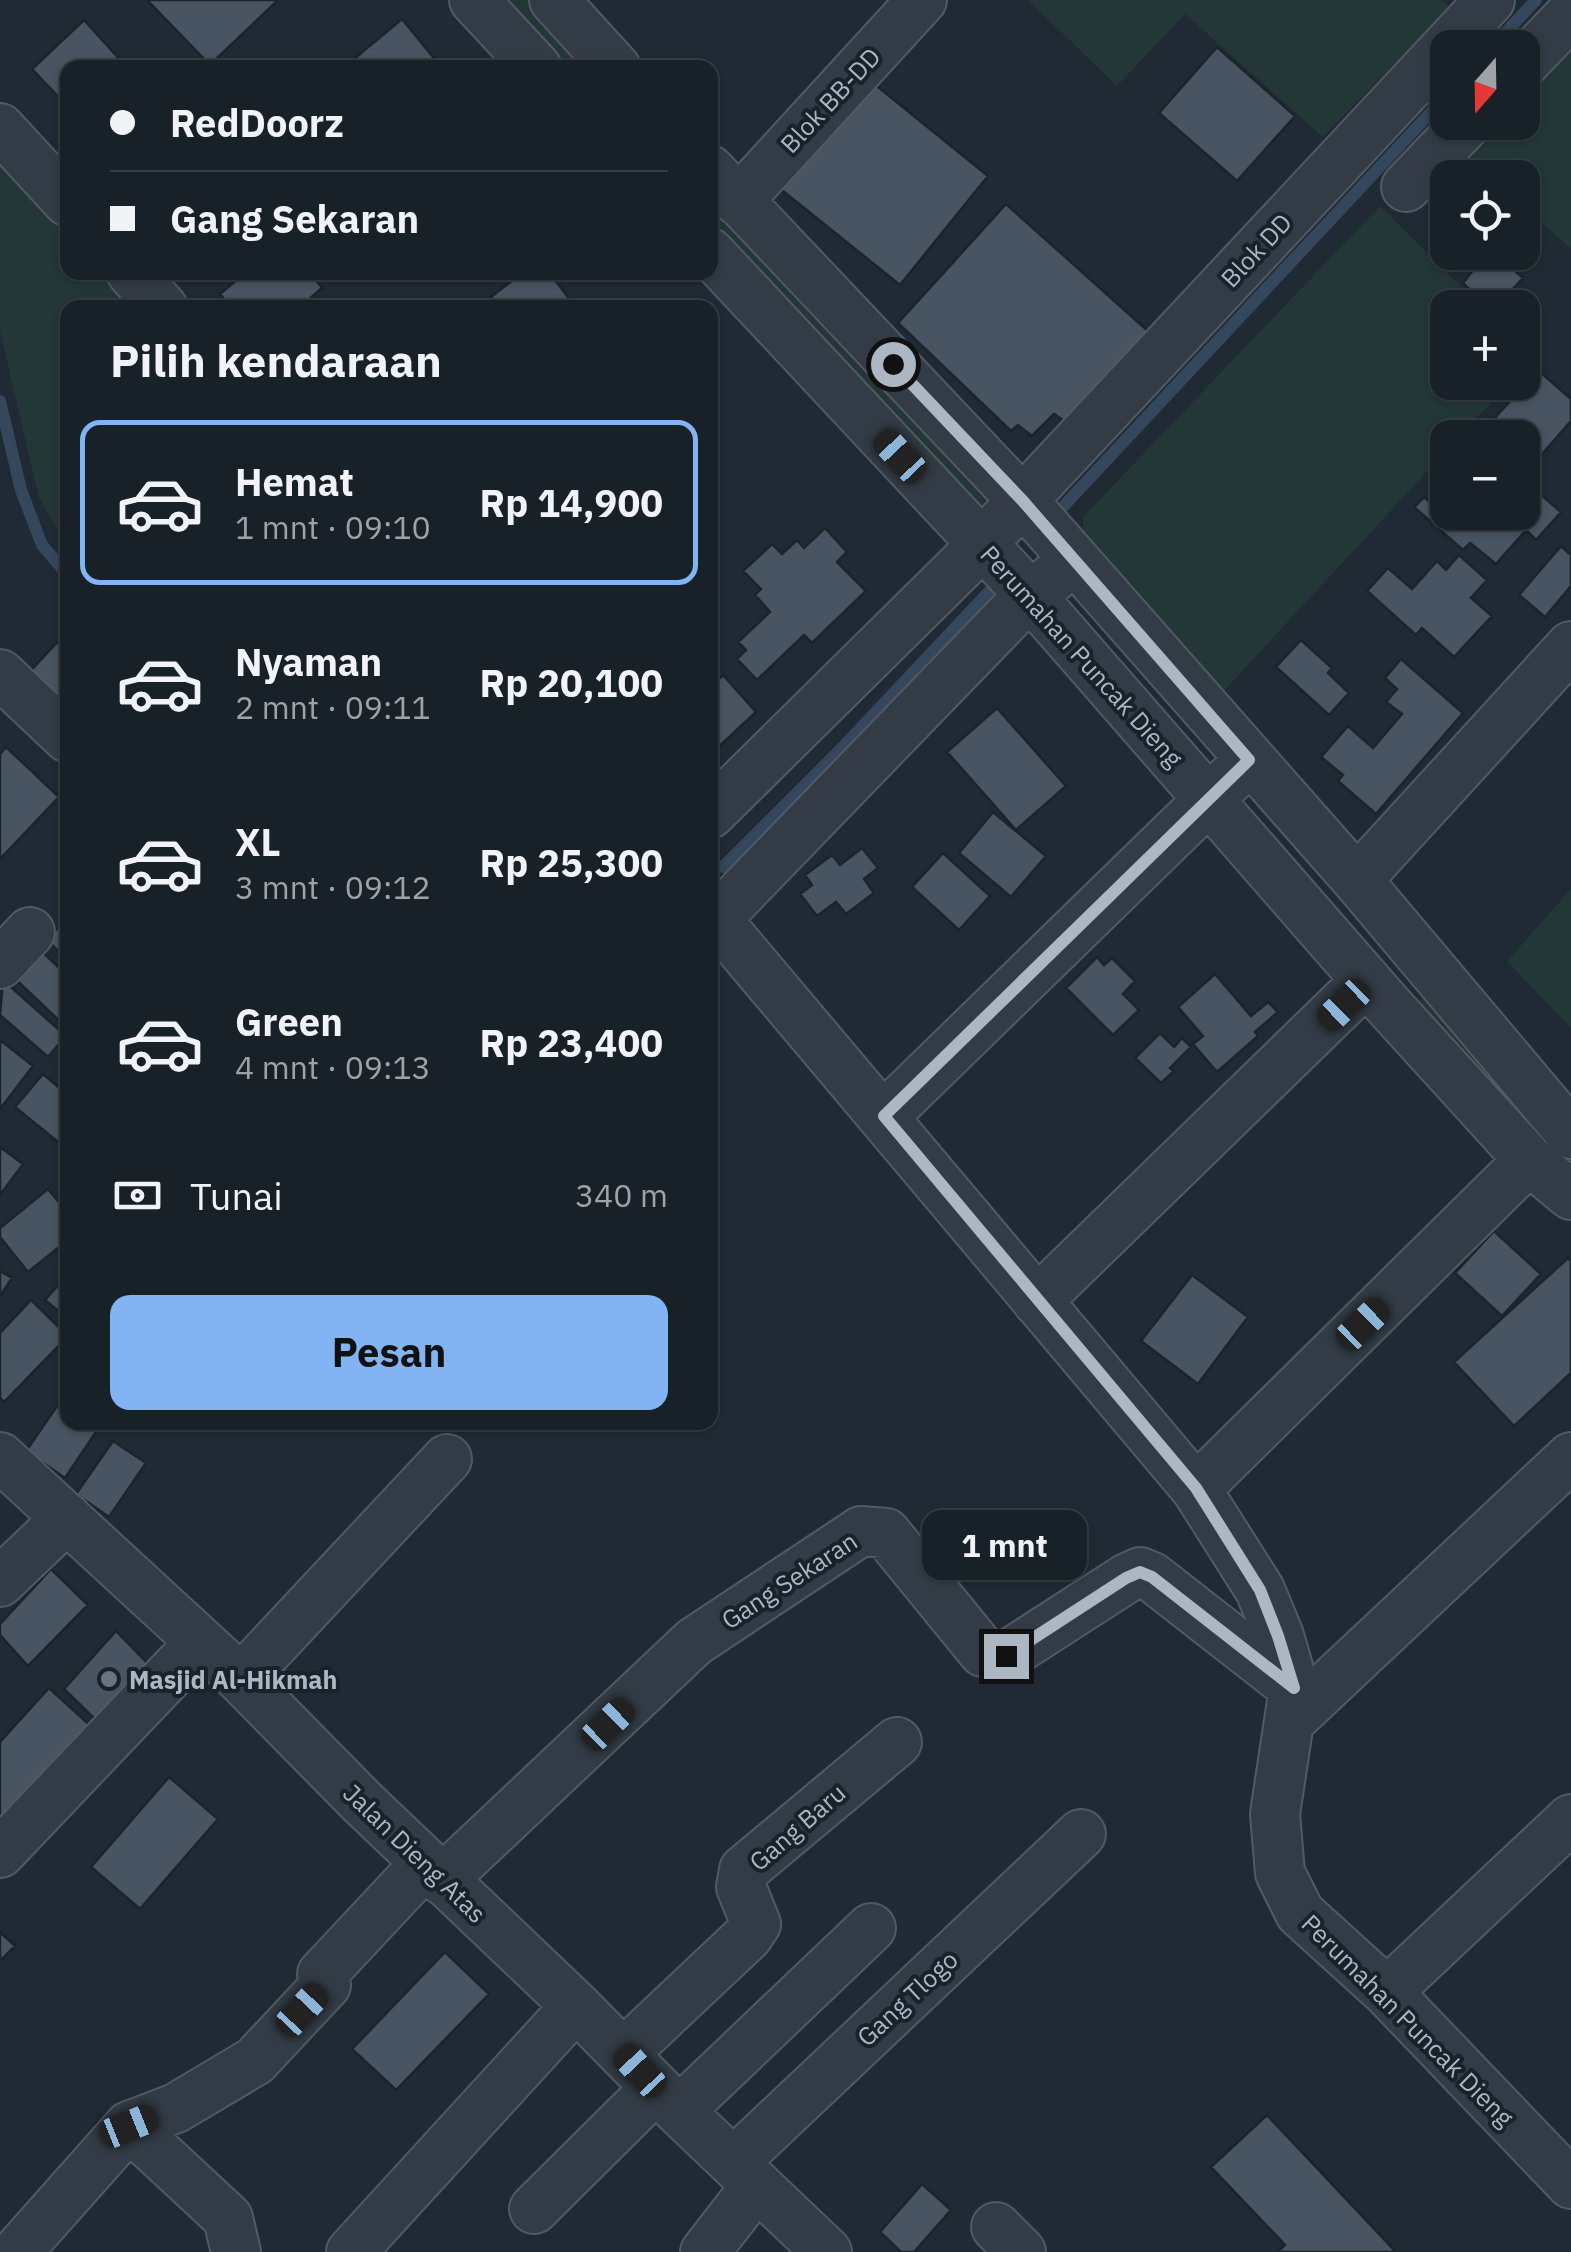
<!DOCTYPE html>
<html lang="id">
<head>
<meta charset="utf-8">
<style>
  body { margin:0; font-family:"IBM Plex Sans",sans-serif; background:#252d34; color:#f1f3f6; height:100vh; display:flex; flex-direction:column; font-size:38px; white-space:nowrap }
  * { box-sizing:border-box; margin:0 }
  p { font-size:32px; color:#9fa3a8 }
  .icon { flex:none; width:55px; height:55px; fill:none; stroke:currentColor; stroke-width:2; stroke-linecap:round; stroke-linejoin:round }
  .map { position:relative; flex:1; overflow:hidden }
  .details { position:absolute; left:60px; top:300px; width:658px; height:1130px; display:flex; flex-direction:column; background:#182028; border-radius:20px; box-shadow:0 2px 8px #0004,0 0 0 2px #363e45 }
  .details>* { flex:none }
  .banner { position:absolute; left:60px; top:60px; width:658px; height:220px; border-radius:20px; box-shadow:0 2px 8px #0004,0 0 0 2px #363e45; display:grid; align-content:center; height:220px; padding:0 50px; background:#182028 }
  .needle { width:65px; rotate:200deg }
  .buttons { position:absolute; left:1430px; top:30px; display:grid; gap:20px }
  .buttons a { display:grid; place-items:center; width:110px; height:110px; border-radius:20px; background:#182028; box-shadow:0 2px 8px #0004,0 0 0 2px #363e45; font-size:50px }
  .end { position:absolute; width:45px; height:45px; margin:-22px; border:12px solid #adb7c3; background:#111; box-shadow:0 0 0 5px #111 }
  .from { border-radius:50% }
  .bubble { position:absolute; height:70px; border-radius:20px; background:#182028; box-shadow:0 2px 8px #0004,0 0 0 2px #363e45; font-size:32px; font-weight:800; line-height:70px; text-align:center }
  .car { position:absolute; width:30px; height:60px; margin:-30px -15px; border-radius:12px; box-shadow:0 0 8px 2px #0007; background:linear-gradient(#222 24%,#8ab4d8 0 40%,#222 0 76%,#8ab4d8 0 86%,#222 0) }
  .banner b { display:flex; align-items:center; gap:35px; height:95px; font-size:38px }
  .banner b+b { border-top:2px solid #363e45 }
  .banner i { width:25px; height:25px; background:#f1f3f6 }
  ul { padding:0; list-style:none }
  li { display:flex; align-items:center; gap:30px; height:165px; margin:0 20px 15px; padding:0 30px; border:5px solid transparent; border-radius:20px }
  li div { flex:1 }
  li b { display:block; font-size:38px }
  li em { font-style:normal; font-weight:800 }
  li.selected { border-color:#82b4f3 }
  li>.icon { width:90px; height:90px; stroke-width:1.5 }
  h2 { padding:0 50px; font-size:45px; line-height:120px }
  .pay { display:flex; align-items:center; gap:25px; height:110px; padding:0 50px; font-size:38px }
  .pay p { margin-inline-start:auto }
  .cta { display:flex; gap:20px; margin-top:auto; padding:20px 50px }
  .cta a { flex:1; height:115px; border-radius:20px; background:#82b4f3; color:#111; font-size:40px; font-weight:800; line-height:115px; text-align:center }
  .map>svg:first-child { display:block }
</style>
</head>
<body>
<div class="map">
<svg width="1571" height="2252" viewBox="0 0 1571 2252">
  <rect width="100%" height="100%" fill="#202a35"/>
  <!-- green -->
  <path fill="#233737" d="M504 0H533L595 67H567Z
    M1028 0H1442L1450 7 1323 137 1185 14 1117 86Z
    M1571 48V249L1523 204 1522 178 1494 177 1470 155 1500 123 1522 122 1523 99Z
    M0 164 67 237 68 272 100 273 133 307 68 308 67 547 39 498 0 331Z
    M710 192 991 499 987 506H974L710 221Z
    M1380 206 1482 307 1448 308V382L1510 383 1459 437 1448 438 1447 450 1221 694 1083 537V517Z
    M1571 889V1028L1507 961Z
    M1423 997H1432L1571 1153V1176L1418 1005Z"/>
  <g fill="none" stroke-linecap="round" stroke-linejoin="round">
    <!-- stream -->
    <path stroke="#34475c" stroke-width="12" d="M1491 48 1536 0
      M0 401 21 490 42 545 68 575
      M1059 511 1448 94
      M723 867 840 750 998 582"/>
  </g>
  <!-- building -->
  <path fill="#485461" stroke="#1b232c" stroke-width="2.5" d="M147 0H278L210 65Z
    M402 19 442 68H343Z
    M84 20 122 62 117 68H68V107L32 69Z
    M1217 47 1295 116 1237 181 1159 113Z
    M867 78 988 176 900 285 778 187Z
    M1006 204 1149 332 1064 421 1054 414 1032 436 1018 425 1011 431 898 323Z
    M1456 252H1509L1511 258 1506 263 1523 278 1509 293 1539 321 1522 338V308H1488L1463 283 1474 269Z
    M246 272H310L322 288 299 308H231L220 294Z
    M523 272H549L576 308H477Z
    M1538 370 1571 399V421L1528 470 1522 466V438H1491L1483 431Z
    M1524 480 1561 512 1536 540 1526 530 1496 564 1470 543 1463 550 1414 507 1424 497 1443 513 1448 508V512L1470 515 1522 512Z
    M825 528 847 552 837 562 866 591 812 643 804 635 757 680 737 659 746 650 738 642 770 612 755 595 761 589 743 571 772 544 782 554 797 540 804 548Z
    M1561 546 1571 555V586L1545 617 1519 595Z
    M1459 555 1487 580 1471 598 1492 616 1454 657 1422 628 1416 635 1367 591 1388 568 1412 589 1437 561 1446 570Z
    M68 631V706L20 682Z
    M1301 640 1332 668 1328 673 1349 693 1329 715 1276 667Z
    M1401 659 1463 713 1376 814 1338 781 1343 775 1321 757 1348 726 1373 748 1402 714 1386 702 1397 689 1385 678Z
    M723 675 756 712 710 755V687Z
    M997 708 1066 786 1016 830 947 752Z
    M6 747 59 797 0 859V754Z
    M993 812 1046 856 1011 897 959 853Z
    M862 848 878 868 864 879 874 893 846 914 836 902 817 916 800 894 812 885 805 875 832 855 840 865Z
    M943 853 990 896 959 930 912 887Z
    M68 918V961L46 939Z
    M36 946 68 976 67 1028 10 974Z
    M1097 957 1104 965 1112 958 1135 981 1123 994 1139 1010 1113 1035 1066 988Z
    M1215 974 1251 1016 1268 1002 1278 1012 1255 1032 1258 1036 1217 1072 1193 1044 1203 1036 1178 1007Z
    M3 980 66 1036 48 1057 0 1015Z
    M1160 1033 1174 1047 1182 1038 1191 1047 1170 1068 1174 1071 1161 1083 1135 1058Z
    M0 1040 33 1066 0 1109Z
    M43 1074 68 1095V1150L15 1107Z
    M0 1147 23 1164 0 1195Z
    M48 1189 68 1213V1240L28 1272 0 1237V1228Z
    M1494 1231 1541 1274 1502 1316 1455 1273Z
    M1568 1258 1571 1261V1373L1514 1426 1454 1362Z
    M0 1271 12 1278 0 1296Z
    M68 1274V1319L45 1300Z
    M1192 1275 1248 1317 1198 1384 1141 1341Z
    M31 1300 68 1336 4 1402 0 1398V1333Z
    M62 1399 68 1403V1422H95L100 1426 65 1478 26 1451Z
    M113 1441 146 1463 109 1517 76 1494Z
    M51 1569 88 1605 28 1666 0 1635V1624Z
    M116 1631 154 1670 100 1724 64 1689Z
    M49 1688 94 1729 0 1830V1742Z
    M169 1777 218 1819 140 1909 91 1867Z
    M0 1932 15 1946 0 1961Z
    M445 1952 489 1994 396 2090 352 2049Z
    M1267 2115 1396 2252H1277L1285 2245 1211 2167Z
    M922 2184 951 2210 914 2252H901L880 2232Z"/>
  <g fill="none" stroke-linecap="round" stroke-linejoin="round">
    <defs>
      <path id="minor" d="M474 0 537 68
        M554 0 616 68
        M1522 65 1571 14
        M0 128 68 202
        M710 170 1022 500 1357 880 1571 1134
        M1406 187 1468 122
        M738 201 922 0
        M710 253 1031 596 1387 1004 1529 1160 1571 1195
        M131 272 163 308
        M0 674 68 738
        M710 814 964 563 1490 0
        M1357 880 1571 646
        M710 912 1196 1489 1260 1590 1279 1636 1294 1688 1275 1814 1280 1873 1300 1913 1387 1992 1571 2184
        M716 919 1012 613 1055 576
        M0 964 30 932
        M884 1116 1232 777
        M1037 1301 1366 981
        M0 1457 241 1679 361 1801 576 2006 679 2111 827 2252
        M1196 1489 1529 1160
        M0 1582 67 1518
        M241 1679 447 1459
        M1290 1721 1571 1457
        M0 1853 200 1643
        M442 1880 694 1642 861 1531 886 1533 983 1652 1006 1656 1127 1578 1140 1572 1152 1577 1294 1688
        M1387 1992 1571 1819
        M624 2053 748 1936 756 1924 741 1887 744 1870 897 1742
        M679 2111 871 1928
        M129 2126 228 2218 236 2252
        M734 2162 1081 1834
        M534 2209 656 2088
        M996 2227 1021 2252
        M17 2252 129 2126 176 2108 255 2061 326 1985 322 1974 425 1864
        M351 2252 576 2006
        M705 2252 757 2185"/>
    </defs>
    <!-- minor casing -->
    <use href="#minor" stroke="#515a64" stroke-width="52"/>
    <!-- minor -->
    <use href="#minor" stroke="#333c46" stroke-width="48"/>
  </g>
  <g fill="none" stroke-linecap="round" stroke-linejoin="round">
    <!-- route -->
    <path stroke="#adb7c3" stroke-width="12" d="M893 364 1022 500 1249 760 884 1116 1196 1488 1260 1590 1278 1636 1294 1688 1152 1577 1140 1572 1126 1578 1006 1656"/>
  </g>
  <!-- markers -->
  <circle fill="#6b7280" stroke="#19212a" stroke-width="4" cx="109" cy="1679" r="10"/>
  <g text-anchor="middle" dominant-baseline="central" stroke-width="8" stroke-linejoin="round" paint-order="stroke">
    <!-- street labels -->
    <g font-size="25" fill="#adb7c3" stroke="#19212a">
      <text transform="translate(830 100) rotate(-47)">Blok BB-DD</text>
      <text transform="translate(1256 250) rotate(-47)">Blok DD</text>
      <text transform="translate(1082 656) rotate(48)">Perumahan Puncak Dieng</text>
      <text transform="translate(789 1580) rotate(-33)">Gang Sekaran</text>
      <text transform="translate(797 1827) rotate(-41)">Gang Baru</text>
      <text transform="translate(415 1853) rotate(44)">Jalan Dieng Atas</text>
      <text transform="translate(907 1998) rotate(-43)">Gang Tlogo</text>
      <text transform="translate(1408 2020) rotate(45)">Perumahan Puncak Dieng</text>
    </g>
    <!-- poi labels -->
    <g font-size="25" font-weight="bold" fill="#adb7c3" stroke="#19212a" text-anchor="start">
      <text x="129" y="1679">Masjid Al-Hikmah</text>
    </g>
  </g>
</svg>
<div class="buttons">
<a><svg class="needle" viewBox="-14 -14 28 28"><path d="M0-13l5 13h-10z" fill="#e53935"/><path d="M0 13l5-13h-10z" fill="#9fa3a8"/></svg></a>
<a><svg class="icon" aria-label="locate" viewBox="0 0 24 24"><circle cx="12" cy="12" r="6"/><path d="M12 2v4M12 18v4M2 12h4M18 12h4"/></svg></a>
<a>+</a>
<a>−</a>
</div>
<i class="end from" style="left:893px;top:364px"></i>
<i class="end" style="left:1006px;top:1656px"></i>
<div class="bubble" style="left:922px;top:1510px;width:165px">1 mnt</div>
<i class="car" style="left:900px;top:456px;rotate:317deg"></i>
<i class="car" style="left:1344px;top:1005px;rotate:226deg"></i>
<i class="car" style="left:1363px;top:1324px;rotate:46deg"></i>
<i class="car" style="left:608px;top:1724px;rotate:46deg"></i>
<i class="car" style="left:302px;top:2010px;rotate:43deg"></i>
<i class="car" style="left:640px;top:2071px;rotate:317deg"></i>
<i class="car" style="left:129px;top:2126px;rotate:68deg"></i>
<div class="banner">
<b><i class="from"></i>RedDoorz</b>
<b><i></i>Gang Sekaran</b>
</div>
<section class="details">
<h2>Pilih kendaraan</h2>
<ul>
<li class="selected"><svg class="icon" aria-label="car" viewBox="0 0 24 24"><path d="M5 17H2v-5l4-1 3-4h7l3 4 3 1v5h-3M9 17h6M6 11h13"/><circle cx="7" cy="17" r="2"/><circle cx="17" cy="17" r="2"/></svg><div><b>Hemat</b><p>1 mnt · 09:10</p></div><em>Rp 14,900</em></li>
<li><svg class="icon" aria-label="car" viewBox="0 0 24 24"><path d="M5 17H2v-5l4-1 3-4h7l3 4 3 1v5h-3M9 17h6M6 11h13"/><circle cx="7" cy="17" r="2"/><circle cx="17" cy="17" r="2"/></svg><div><b>Nyaman</b><p>2 mnt · 09:11</p></div><em>Rp 20,100</em></li>
<li><svg class="icon" aria-label="car" viewBox="0 0 24 24"><path d="M5 17H2v-5l4-1 3-4h7l3 4 3 1v5h-3M9 17h6M6 11h13"/><circle cx="7" cy="17" r="2"/><circle cx="17" cy="17" r="2"/></svg><div><b>XL</b><p>3 mnt · 09:12</p></div><em>Rp 25,300</em></li>
<li><svg class="icon" aria-label="car" viewBox="0 0 24 24"><path d="M5 17H2v-5l4-1 3-4h7l3 4 3 1v5h-3M9 17h6M6 11h13"/><circle cx="7" cy="17" r="2"/><circle cx="17" cy="17" r="2"/></svg><div><b>Green</b><p>4 mnt · 09:13</p></div><em>Rp 23,400</em></li>
</ul>
<div class="pay"><svg class="icon" aria-label="cash" viewBox="0 0 24 24"><path d="M3 7h18v10H3z"/><circle cx="12" cy="12" r="2"/></svg>Tunai<p>340 m</p></div>
<div class="cta"><a>Pesan</a></div>
</section>
</div>
</body>
</html>
